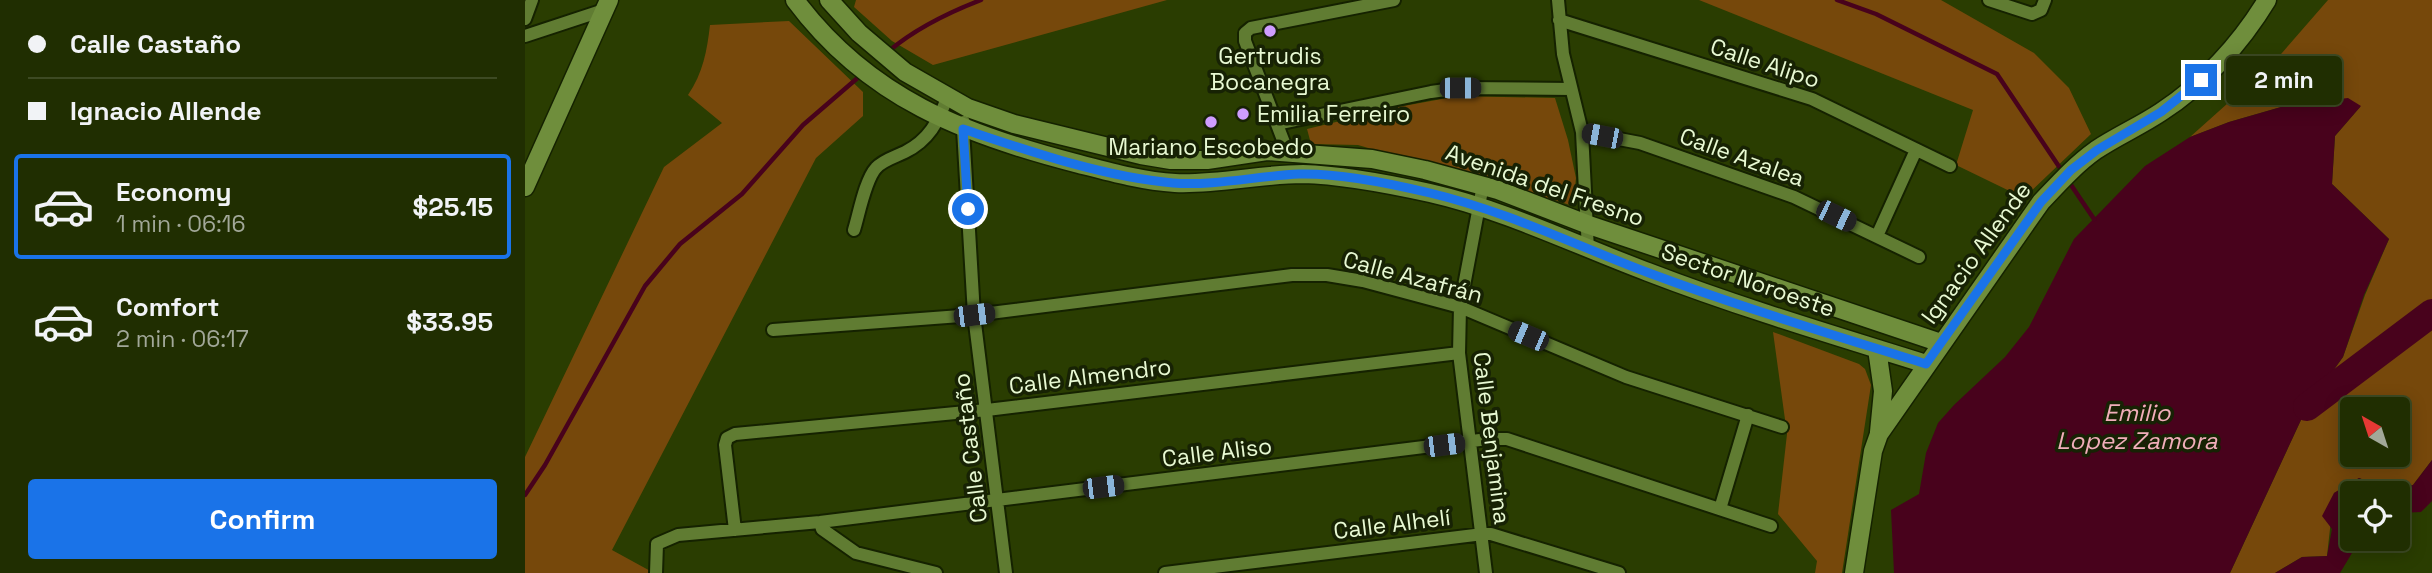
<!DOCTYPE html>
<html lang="en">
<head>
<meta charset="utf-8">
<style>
  body { margin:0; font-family:"Space Grotesk",sans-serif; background:#2d3a10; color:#f1f3f6; height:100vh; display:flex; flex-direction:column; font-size:26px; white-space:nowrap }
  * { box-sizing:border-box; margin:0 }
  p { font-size:23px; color:#a2a899 }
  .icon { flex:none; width:38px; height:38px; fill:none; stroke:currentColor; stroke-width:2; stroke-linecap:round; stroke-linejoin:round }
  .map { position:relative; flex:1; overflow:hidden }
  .details { display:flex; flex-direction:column; background:#202e01; width:525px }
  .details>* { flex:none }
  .guide { display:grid; align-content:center; height:154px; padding:0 28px; background:#202e01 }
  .needle { width:46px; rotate:321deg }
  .controls { position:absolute; left:1815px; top:397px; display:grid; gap:14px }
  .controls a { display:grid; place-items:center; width:70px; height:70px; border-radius:7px; background:#202e01; box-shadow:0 4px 18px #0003,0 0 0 2px #3d4a23; font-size:35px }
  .end { position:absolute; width:32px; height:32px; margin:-16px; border:9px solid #1a73e8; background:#fff; box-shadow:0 0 0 4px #fff }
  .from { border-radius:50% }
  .bubble { position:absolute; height:49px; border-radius:7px; background:#202e01; box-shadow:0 4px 18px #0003,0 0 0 2px #3d4a23; font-size:23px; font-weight:700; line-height:49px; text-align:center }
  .car { position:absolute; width:21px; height:42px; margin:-21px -10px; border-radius:9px; box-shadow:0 0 5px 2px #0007; background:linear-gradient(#222 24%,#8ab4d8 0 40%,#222 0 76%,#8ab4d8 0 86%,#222 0) }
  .guide b { display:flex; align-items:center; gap:24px; height:66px; font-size:26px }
  .guide b+b { border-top:2px solid #3d4a23 }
  .guide i { width:18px; height:18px; background:#f1f3f6 }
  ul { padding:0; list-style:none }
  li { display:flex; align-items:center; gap:21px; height:105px; margin:0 14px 10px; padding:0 14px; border:4px solid transparent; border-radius:7px }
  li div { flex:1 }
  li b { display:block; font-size:26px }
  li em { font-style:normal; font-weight:700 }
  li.on { border-color:#1a73e8 }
  li>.icon { width:63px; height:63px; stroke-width:1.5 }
  .primary-button { display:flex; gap:14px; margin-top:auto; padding:14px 28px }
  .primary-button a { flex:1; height:80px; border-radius:7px; background:#1a73e8; color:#fff; font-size:28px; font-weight:700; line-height:80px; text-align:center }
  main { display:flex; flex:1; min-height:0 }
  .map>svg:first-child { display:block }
</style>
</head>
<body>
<main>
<section class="details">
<div class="guide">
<b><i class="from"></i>Calle Castaño</b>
<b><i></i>Ignacio Allende</b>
</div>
<ul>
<li class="on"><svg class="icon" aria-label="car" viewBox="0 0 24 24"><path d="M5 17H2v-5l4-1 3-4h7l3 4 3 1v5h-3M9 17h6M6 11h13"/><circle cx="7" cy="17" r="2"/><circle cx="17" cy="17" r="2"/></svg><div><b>Economy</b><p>1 min · 06:16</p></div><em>$25.15</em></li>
<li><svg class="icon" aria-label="car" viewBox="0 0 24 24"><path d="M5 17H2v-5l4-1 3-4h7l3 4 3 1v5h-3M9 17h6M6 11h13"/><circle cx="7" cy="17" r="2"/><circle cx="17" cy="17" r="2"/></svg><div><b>Comfort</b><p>2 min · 06:17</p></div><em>$33.95</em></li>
</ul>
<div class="primary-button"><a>Confirm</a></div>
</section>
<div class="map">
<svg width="1907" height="573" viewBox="0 0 1907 573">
  <rect width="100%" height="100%" fill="#2a3d01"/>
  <!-- green -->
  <path fill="#76480b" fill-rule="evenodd" d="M331 0H642L408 65 367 41 329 7Z
    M1174 0H1416L1509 53 1544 88 1566 134 1499 198 1431 165 1448 110Z
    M1803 0H1907V460L1888 485 1862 489 1834 478 1809 493 1802 556 1777 557 1750 573H1705L1782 407 1818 357 1840 295 1864 239 1807 184 1810 136 1835 107 1763 105 1704 122 1665 137 1750 61ZM1827 410H1872V455H1827Z
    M264 21 338 92V116L291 158 87 550 129 573H0V457L139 167 197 123 163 95C178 73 182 51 185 25Z
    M933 96 1030 98 1043 140 1051 178 1048 206 946 173 881 159 833 145 786 144 782 129 873 107Z
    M1248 332 1334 364 1340 369 1346 385 1317 573H1290L1292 561 1253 514 1262 434Z"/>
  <!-- water -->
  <path fill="#48021c" d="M1823 98 1836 106 1810 136 1807 184 1864 239 1839 295 1818 357 1782 407 1705 573H1369L1366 510 1394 494 1401 453 1413 423 1429 405 1480 357 1504 327 1549 239 1620 166 1665 137 1704 122 1763 105Z
    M1907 460V501L1896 512 1873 513 1872 494H1827V503L1821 502 1818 512 1827 553 1815 573H1750L1777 557 1802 556 1807 529 1797 516 1809 493 1834 478 1862 489 1888 485Z"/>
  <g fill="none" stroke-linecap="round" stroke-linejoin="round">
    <!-- stream -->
    <path stroke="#48021c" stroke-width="4.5" d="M1312 0 1351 14 1472 74 1539 174
      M364 51C390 29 425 12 456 0
      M1544 182 1569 219
      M0 495 20 465 120 286 155 244 217 194 278 125 336 75"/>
    <!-- river -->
    <path stroke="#48021c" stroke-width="28" d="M1782 407 1907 313"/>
    <defs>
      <path id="street" d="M1033 0 1038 54 1057 132 1063 250
        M1464 0 1507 14 1516 10 1520 0
        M0 19 7 0
        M1034 20 1287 99 1425 166
        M0 36 79 10
        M439 122 438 129 449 315 481 573
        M752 124 906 92 935 88 1046 89
        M1057 132 1115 143 1269 197 1394 257
        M763 153 720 41V33L726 28 869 0
        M958 185 935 307 934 353 961 573
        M329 230C334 214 340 180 351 168 358 160 370 157 380 152 404 140 413 122 422 98
        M1352 236 1391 150
        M248 330 449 315 767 275H802L838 281 935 307 1101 377 1257 427
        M1195 509 1223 415
        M295 522 297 529 331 553 411 573
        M210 530 200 445 202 438 210 434 462 410 934 353
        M131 573 132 544 153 535 295 522 963 439H982L1246 526
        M640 573 958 534H966L1094 573"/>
      <path id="secondary" d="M270 0C343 98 440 135 554 164 585 172 618 181 650 183 693 185 735 174 778 174 819 175 864 184 905 193 980 210 1051 245 1123 272 1214 307 1308 335 1401 364
        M304 0 334 33 380 72 443 108 489 124 616 155 646 160H682L742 151 847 159 900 170 973 190 1064 225 1416 343
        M0 187 84 0
        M1352 349 1358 391 1354 432
        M1329 573 1348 451 1354 434 1516 202C1534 183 1550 165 1571 150 1592 136 1615 126 1636 112 1678 85 1716 43 1742 0"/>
    </defs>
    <!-- street casing -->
    <use href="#street" stroke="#152200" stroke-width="16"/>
    <!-- secondary casing -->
    <use href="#secondary" stroke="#152200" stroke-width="21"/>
    <!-- street -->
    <use href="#street" stroke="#607c32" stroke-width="12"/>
    <!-- secondary -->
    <use href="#secondary" stroke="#6f8e3c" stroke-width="18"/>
  </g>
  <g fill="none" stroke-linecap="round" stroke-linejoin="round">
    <!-- route -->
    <path stroke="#1a73e8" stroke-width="9" d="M443 209 438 129C504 151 578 177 648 183 690 186 732 176 774 174 813 173 868 184 905 193 981 211 1052 246 1124 273 1215 307 1309 335 1401 364L1516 202 1546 170 1572 150 1636 112 1676 80"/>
  </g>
  <!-- markers -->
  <g fill="#cf9dff" stroke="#172204" stroke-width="2.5">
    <circle cx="745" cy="31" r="7"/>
    <circle cx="718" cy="114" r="7"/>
    <circle cx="686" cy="122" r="7"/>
  </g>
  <g text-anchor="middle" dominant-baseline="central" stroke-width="7" stroke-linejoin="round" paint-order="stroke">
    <!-- poi labels -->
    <g font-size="23" fill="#e8f9d3" stroke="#172204">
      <text x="745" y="56">Gertrudis<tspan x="745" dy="26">Bocanegra</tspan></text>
      <text x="732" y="114" text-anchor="start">Emilia Ferreiro</text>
      <text x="686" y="147">Mariano Escobedo</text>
    </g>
    <!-- street labels -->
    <g font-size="23" fill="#e8f9d3" stroke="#172204">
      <text transform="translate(1240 63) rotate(18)">Calle Alipo</text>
      <text transform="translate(1217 157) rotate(20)">Calle Azalea</text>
      <text transform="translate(1020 185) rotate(19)">Avenida del Fresno</text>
      <text transform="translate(1451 253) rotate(-54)">Ignacio Allende</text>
      <text transform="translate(888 277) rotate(15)">Calle Azafrán</text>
      <text transform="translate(1223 280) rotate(19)">Sector Noroeste</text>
      <text transform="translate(565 376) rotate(-7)">Calle Almendro</text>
      <text transform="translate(967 438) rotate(83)">Calle Benjamina</text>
      <text transform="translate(445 448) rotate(-97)">Calle Castaño</text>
      <text transform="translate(692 452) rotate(-7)">Calle Aliso</text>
      <text transform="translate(867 524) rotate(-7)">Calle Alhelí</text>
    </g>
    <!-- water labels -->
    <g font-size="24" font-style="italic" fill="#f1aeba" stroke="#172204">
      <text x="1612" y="412">Emilio<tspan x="1612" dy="28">Lopez Zamora</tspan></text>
    </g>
  </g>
</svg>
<div class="controls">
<a><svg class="needle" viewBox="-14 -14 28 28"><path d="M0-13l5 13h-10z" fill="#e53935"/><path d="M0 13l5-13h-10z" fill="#a2a899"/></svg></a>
<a><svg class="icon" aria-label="locate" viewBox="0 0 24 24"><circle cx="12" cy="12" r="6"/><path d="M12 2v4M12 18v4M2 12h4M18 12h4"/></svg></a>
</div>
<i class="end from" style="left:443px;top:209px"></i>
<i class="end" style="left:1676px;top:80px"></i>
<div class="bubble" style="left:1701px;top:56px;width:116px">2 min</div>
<i class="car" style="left:935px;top:88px;rotate:90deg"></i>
<i class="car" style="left:1077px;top:136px;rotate:281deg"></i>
<i class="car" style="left:1311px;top:216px;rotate:116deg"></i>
<i class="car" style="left:449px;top:315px;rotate:83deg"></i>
<i class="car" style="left:1003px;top:336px;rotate:293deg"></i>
<i class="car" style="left:919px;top:445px;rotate:83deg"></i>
<i class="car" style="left:578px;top:487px;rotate:83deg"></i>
</div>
</main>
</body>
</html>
